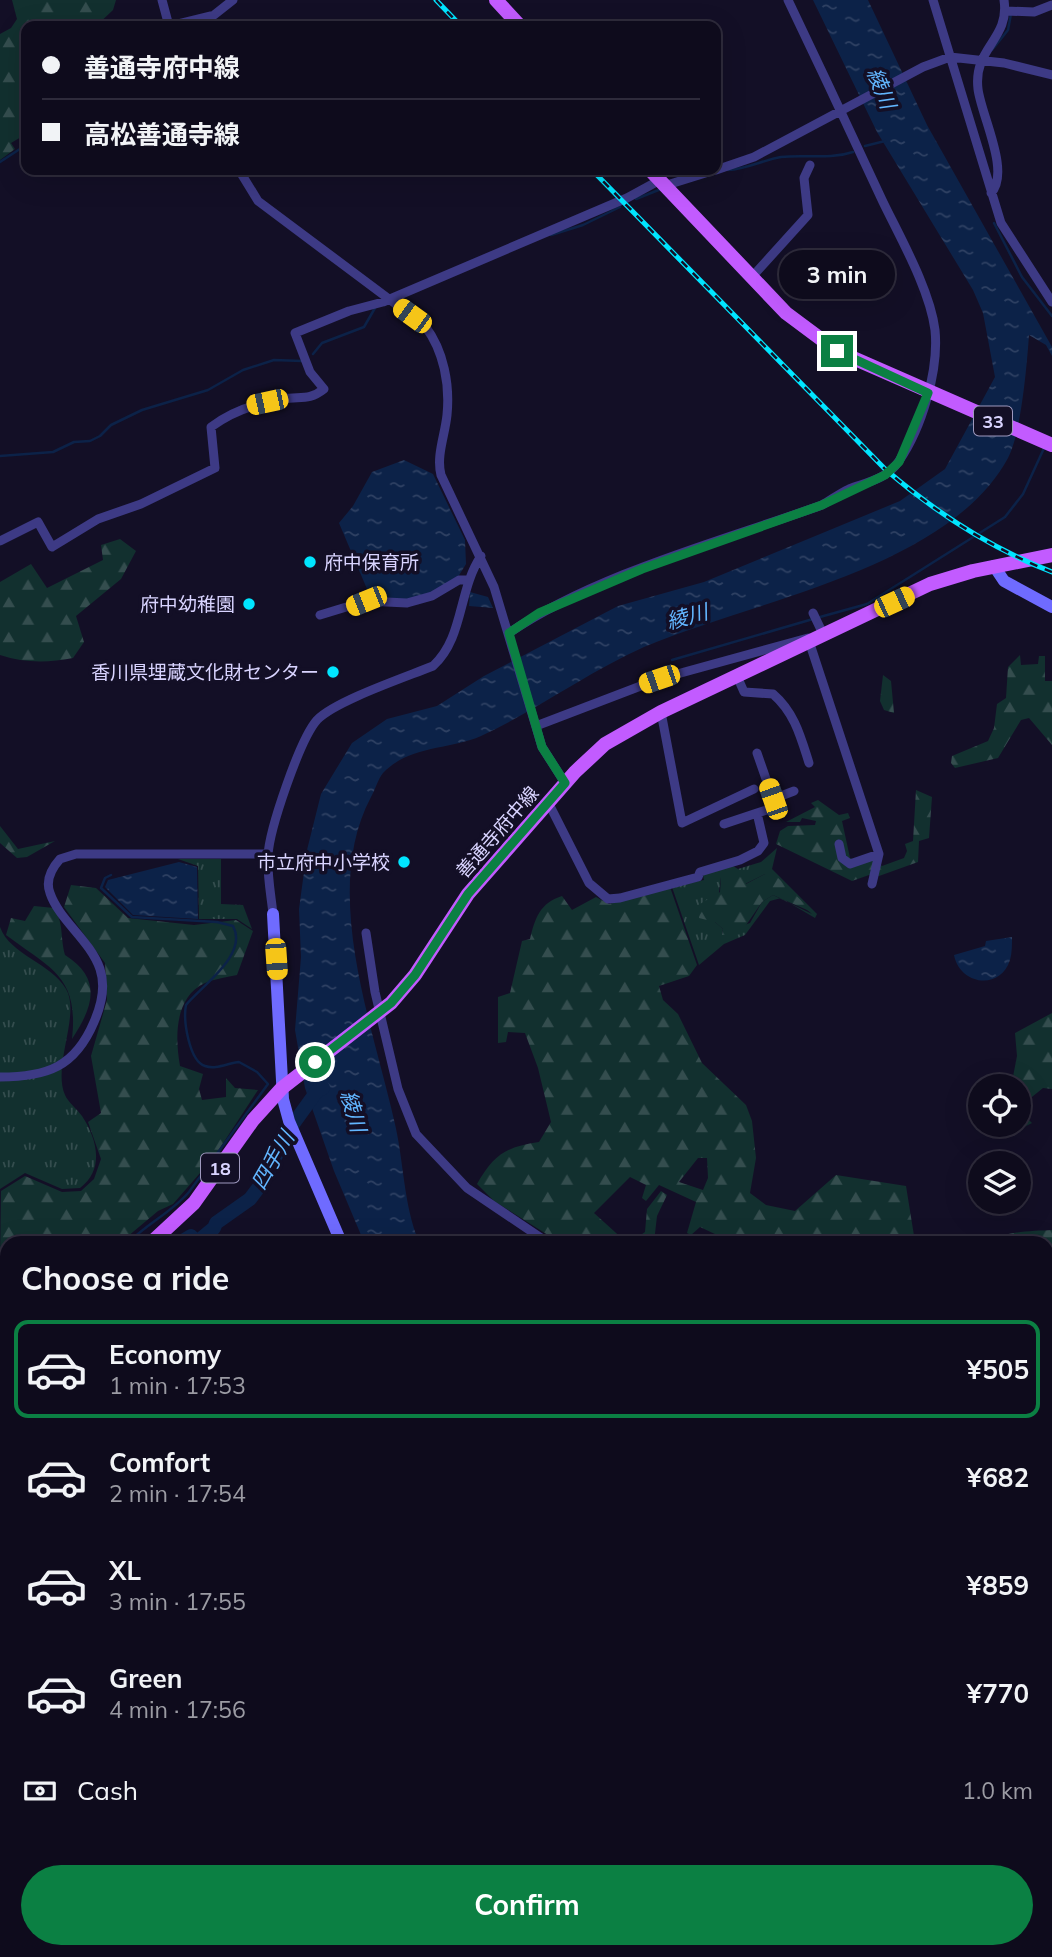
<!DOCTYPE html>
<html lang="en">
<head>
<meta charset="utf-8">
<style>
  body { margin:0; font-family:Mulish,"Noto Sans JP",sans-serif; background:#171425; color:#f1f3f6; height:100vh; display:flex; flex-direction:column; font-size:26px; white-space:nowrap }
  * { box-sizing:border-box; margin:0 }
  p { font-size:23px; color:#9b9ba3 }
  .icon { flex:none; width:38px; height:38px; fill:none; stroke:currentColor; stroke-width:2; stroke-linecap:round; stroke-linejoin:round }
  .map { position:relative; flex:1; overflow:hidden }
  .panel { position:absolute; left:0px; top:1236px; width:1054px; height:723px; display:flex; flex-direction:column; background:#0e0b1c; border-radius:21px 21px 0 0; box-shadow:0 7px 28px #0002,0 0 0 2px #2e2b3b }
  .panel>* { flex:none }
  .banner { position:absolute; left:21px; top:21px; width:700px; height:154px; border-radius:14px; box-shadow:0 7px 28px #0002,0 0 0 2px #2e2b3b; display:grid; align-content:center; height:154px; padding:0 21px; background:#0e0b1c }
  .controls { position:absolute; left:968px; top:1074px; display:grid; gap:14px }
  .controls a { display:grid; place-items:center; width:63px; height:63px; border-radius:50%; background:#0e0b1c; box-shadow:0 7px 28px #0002,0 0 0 2px #2e2b3b; font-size:35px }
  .end { position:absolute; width:32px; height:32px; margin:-16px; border:9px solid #0b8043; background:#fff; box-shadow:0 0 0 4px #fff }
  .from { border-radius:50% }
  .bubble { position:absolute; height:49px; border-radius:24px; background:#0e0b1c; box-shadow:0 7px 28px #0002,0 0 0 2px #2e2b3b; font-size:23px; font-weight:700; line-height:49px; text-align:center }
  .car { position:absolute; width:21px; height:42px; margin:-21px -10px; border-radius:9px; box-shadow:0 0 5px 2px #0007; background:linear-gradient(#f5c518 24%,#345 0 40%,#f5c518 0 76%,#345 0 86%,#f5c518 0) }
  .banner b { display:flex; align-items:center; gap:24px; height:66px; font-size:26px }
  .banner b+b { border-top:2px solid #2e2b3b }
  .banner i { width:18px; height:18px; background:#f1f3f6 }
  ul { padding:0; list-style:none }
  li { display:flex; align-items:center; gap:21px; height:98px; margin:0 14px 10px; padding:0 7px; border:4px solid transparent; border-radius:14px }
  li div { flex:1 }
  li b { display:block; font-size:26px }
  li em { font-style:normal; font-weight:700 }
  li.active { border-color:#0b8043 }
  li>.icon { width:63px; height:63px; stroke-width:1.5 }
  h2 { padding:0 21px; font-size:32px; line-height:84px }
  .pay { display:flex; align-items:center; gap:18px; height:77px; padding:0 21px; font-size:26px }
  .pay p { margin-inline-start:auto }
  .action { display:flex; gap:14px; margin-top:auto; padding:14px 21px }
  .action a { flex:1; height:80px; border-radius:42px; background:#0b8043; color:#fff; font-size:28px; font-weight:700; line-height:80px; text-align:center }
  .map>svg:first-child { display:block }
</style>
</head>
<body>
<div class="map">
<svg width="1052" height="1957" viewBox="0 0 1052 1957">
  <defs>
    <pattern id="grass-tufts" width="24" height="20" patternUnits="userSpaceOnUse" patternTransform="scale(1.75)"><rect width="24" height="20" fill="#12302f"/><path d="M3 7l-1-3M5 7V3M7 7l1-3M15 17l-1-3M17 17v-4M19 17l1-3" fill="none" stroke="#344d4e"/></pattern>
    <pattern id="forest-firs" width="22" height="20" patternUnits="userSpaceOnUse" patternTransform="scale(1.75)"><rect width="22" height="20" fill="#12302f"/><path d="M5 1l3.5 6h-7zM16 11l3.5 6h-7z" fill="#344d4e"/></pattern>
    <pattern id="water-ripples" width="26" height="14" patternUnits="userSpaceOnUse" patternTransform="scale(1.75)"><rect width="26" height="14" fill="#0c2248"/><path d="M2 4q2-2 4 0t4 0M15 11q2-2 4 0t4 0" fill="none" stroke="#2f4163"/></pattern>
  </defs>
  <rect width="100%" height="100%" fill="#130f26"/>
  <!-- grass -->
  <path fill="url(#grass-tufts)" fill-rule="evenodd" d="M777 848 772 869 817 914 815 918 781 898 770 901 745 935 724 944 699 965 672 887 704 880 703 875 733 866 738 869 761 862ZM765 874 812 914 773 895 762 902 750 923 722 934 723 929 715 922 721 877 745 884Z
    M178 859H221V904L243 905 252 929 237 919H199L198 866Z
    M0 927C10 955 51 963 66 989 81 1014 52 1066 65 1095 68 1102 77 1109 82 1116 97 1139 105 1169 80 1188L62 1189 25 1173 0 1189Z
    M703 1951H739L737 1957H702Z"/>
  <!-- forest -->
  <path fill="url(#forest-firs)" fill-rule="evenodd" d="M12 0H116L113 10 96 26H26V111L19 117 26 134 11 143 15 149 0 160V34L11 28 17 19Z
    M120 539 136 551 121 579 76 616 84 642 73 658C47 663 25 663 0 655V582L31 564 47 588 103 560 101 545Z
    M1020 655 1021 665 1038 664 1039 656H1045V681H1052V745L1029 718 1021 720 998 758 955 768 951 763 952 756 988 741 994 728 997 704 1006 698 1008 667Z
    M883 675 891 681 894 713 884 710 880 701Z
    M916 790 932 797 929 838 919 841 918 862 879 876 869 875 852 881 776 844 780 831 788 826 815 825 816 821 802 818 800 822H786L815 807 811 803 818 800 839 815 848 813 850 818 842 821 850 858 863 863 874 859 882 866 904 858 907 851 905 844 913 841Z
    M0 826 18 849 55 841 27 857 17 858 0 843Z
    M730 869 746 871V884L765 874 775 875 814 913 773 895 762 902 740 934 722 935 723 929 715 922 699 918 700 904 720 892 721 877Z
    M71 885 96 888 128 918 194 925 236 920 253 931 237 975C227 977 215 979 205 983 174 997 175 1038 180 1066L203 1074 199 1089 202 1100 226 1097V1078L235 1088 258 1090 214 1157 173 1204 158 1211 121 1242H7V1264L0 1265 1 1191 25 1176 62 1192 81 1191 94 1179 101 1159 88 1122 101 1113 91 1056 107 1000 105 963 64 907Z
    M670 887 697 965 689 976 659 986 663 1000 678 1014 702 1063 746 1105 752 1121 756 1158 750 1193 766 1205 795 1211 836 1175 906 1186 915 1242H732L700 1227 691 1235 687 1233 696 1202 659 1185 646 1201 642 1198 646 1185 630 1177 594 1213 626 1242H559L494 1201 477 1184C494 1155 505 1147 539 1142L551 1122 538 1068 525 1033 508 1032 506 1042 498 1043V997L510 993 522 941 530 939C535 918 540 903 562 896L572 910 596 897 609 904ZM698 1158H707L708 1178 703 1190 679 1182Z
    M34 906 54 908C64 923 60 937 65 955 103 979 93 1007 72 1039 79 976 51 969 6 935L11 918 25 921Z
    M1052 1013V1089L1043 1088 1022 1105 1020 1111 1032 1123 1016 1131 1008 1127 1018 1125V1087H1011L1017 1056 1015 1033Z
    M661 1191 667 1195 657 1216 654 1242H631L645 1232 647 1209Z
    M1052 1230V1259L1047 1260 1046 1242H988C1004 1231 1033 1231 1052 1230Z
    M1052 1279V1469L1046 1465V1282Z
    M7 1426V1831L0 1832V1428Z
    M0 1939 7 1942V1951H33L28 1957H0Z
    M190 1951H469L479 1956 482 1951H497L495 1957H190Z
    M852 1951H968L969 1957H850Z"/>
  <!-- water -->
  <path fill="url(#water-ripples)" d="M813 0H868L927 125 1052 347V356L1046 345 1029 335C1027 364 1021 434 1008 458 948 569 752 601 644 647 588 672 537 710 481 736 449 750 410 745 383 773 378 779 375 790 371 797 321 891 372 1022 394 1120 404 1160 403 1204 419 1242H364L334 1171 305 1088 295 1030 301 957 299 909 307 850 321 794 352 743 387 719 437 706 484 676 618 606 704 582 900 501 945 469 995 377 983 313 973 290 877 132Z
    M404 460 433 474 465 540 466 564 458 577 433 593 400 601 370 596 339 523 353 506 372 472Z
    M470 592 488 597 493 608 469 606Z
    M179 862 197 867 198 919 133 915 105 887 108 880Z
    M1012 937C1012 944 1012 953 1010 960 1000 991 960 985 954 955L985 946 986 941Z
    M1047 1469 1052 1473V1820L1046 1818Z
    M498 1951H544L546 1957H496Z"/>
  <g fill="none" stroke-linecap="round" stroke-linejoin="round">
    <!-- stream -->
    <path stroke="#0c2248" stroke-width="2.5" d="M992 50 1008 30 1011 14
      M865 146 885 141
      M0 162 26 145
      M728 170C747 169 763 160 781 157 805 154 829 160 853 152
      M636 199 661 189
      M994 223 1022 277 1052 316
      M551 235 583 225 620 207
      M313 354 322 343 364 327 375 308
      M0 456 53 452 74 442 90 441 100 436 111 425 142 410 208 390 243 370 274 360 302 361
      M820 617 867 604 1005 517 1023 494 1045 446
      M672 660 813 619
      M111 875 105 878 101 888 132 917 217 922 233 926C249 955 200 987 186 1005 183 1020 189 1061 205 1066 216 1070 228 1063 239 1062L257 1072 268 1084 189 1192C172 1212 148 1223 129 1242
      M0 1261 7 1260"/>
    <!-- river -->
    <path stroke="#0c2248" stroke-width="14" d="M181 1242 191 1236 195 1242
      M197 1242 214 1228 216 1223 250 1199 265 1179 286 1134 317 1091 323 1088
      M0 1381H7"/>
    <!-- street -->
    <path stroke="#3d3a85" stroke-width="9" d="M162 0 169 26
      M933 0 1001 223 1052 302
      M1006 11 1034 12 1052 5
      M169 26 214 15 233 0
      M239 170 258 201 425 326C444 351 450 385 447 415 445 435 436 456 441 475L494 587 542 747 565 783
      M716 170 754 157 923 67 950 57 1004 63 1052 75
      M667 185 715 170
      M991 193C1011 172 981 115 978 89 973 47 1010 40 1004 0
      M751 278 808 215 804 178 810 165
      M0 541 38 522 52 547 98 519 141 504 215 468 211 427C232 411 257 403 283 399 300 396 309 401 324 389L310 372 295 333 349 311 383 302 627 198 660 180
      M813 613 824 636
      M320 615 366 601 407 603 432 596 459 580H467
      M509 633C596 574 722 541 822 505 831 500 840 493 849 489 868 482 887 479 899 461 922 428 939 370 935 330 930 290 901 239 883 202 852 135 820 67 788 0
      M737 676 744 692 773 694C795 713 801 738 809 763
      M661 712 682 823 754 789
      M536 726 659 679 808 638 879 854 872 884
      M773 799 794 791
      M548 802 589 883 608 899 620 898 698 877 700 872 740 860 758 851 764 843 757 813 773 808V799L757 753
      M724 824 757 813
      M839 844 842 858 850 864 879 854
      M273 914C271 895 267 875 268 856 269 830 300 739 317 720 335 701 406 677 433 666 464 638 458 590 481 556
      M366 933 375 992 398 1089 416 1134 467 1188 547 1242
      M0 1077C47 1077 75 1067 94 1022 101 1006 106 987 100 969 90 940 59 920 50 893 45 880 52 868 60 859L76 854H268
      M1046 1265 1052 1264
      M37 1957 42 1951
      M740 1957 742 1951"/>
    <!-- secondary -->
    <path stroke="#6f6bff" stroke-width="12" d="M994 566 1004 581 1052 607
      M273 914 283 1099 289 1121 341 1242
      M1034 1951 1038 1957"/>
    <!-- primary -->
    <path stroke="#c25bff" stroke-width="14" d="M496 0 520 26
      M650 170 786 313 837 351 1052 445
      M152 1242 194 1203 253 1120 282 1088 391 1003 415 975 468 894 575 772 605 744 661 712 930 584 973 571 1052 555
      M0 1289 7 1288"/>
    <defs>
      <path id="rail" d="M436 0 461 26
        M592 170 885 469C935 512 990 548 1052 572"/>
    </defs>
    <!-- rail casing -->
    <use href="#rail" stroke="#00e5ff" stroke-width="5"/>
    <!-- rail -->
    <use href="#rail" stroke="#130f26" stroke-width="2.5" stroke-dasharray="8" stroke-linecap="butt"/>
  </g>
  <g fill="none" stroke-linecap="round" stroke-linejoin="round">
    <!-- route -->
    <path stroke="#0b8043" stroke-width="9" d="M315 1062 391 1003 415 975 468 894 565 783 542 747 509 633 539 613 642 569 822 505 885 475 899 462 928 393 837 351"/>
  </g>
  <!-- markers -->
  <g fill="#00e5ff" stroke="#130f26" stroke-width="2.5">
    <circle cx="310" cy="562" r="7"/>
    <circle cx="249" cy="604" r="7"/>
    <circle cx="333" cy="672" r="7"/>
    <circle cx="404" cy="862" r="7"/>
  </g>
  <g text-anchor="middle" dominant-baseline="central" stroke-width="7" stroke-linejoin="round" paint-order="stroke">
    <!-- shield labels -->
    <g fill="#130f26" stroke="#9e99be" stroke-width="2">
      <rect x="974" y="406.5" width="38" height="29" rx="5"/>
      <rect x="201" y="1153.5" width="38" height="29" rx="5"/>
    </g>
    <g font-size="18" font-weight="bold" fill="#d9d4ff">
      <text x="993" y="421">33</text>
      <text x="220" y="1168">18</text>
    </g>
    <!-- poi labels -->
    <g font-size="19" fill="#d9d4ff" stroke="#130f26" text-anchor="end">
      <text x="324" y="562" text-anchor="start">府中保育所</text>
      <text x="235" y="604">府中幼稚園</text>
      <text x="319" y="672">香川県埋蔵文化財センター</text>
      <text x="390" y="862">市立府中小学校</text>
    </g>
    <!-- street labels -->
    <g font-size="19" fill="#d9d4ff" stroke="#130f26">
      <text transform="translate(497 832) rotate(-49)">善通寺府中線</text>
    </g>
    <!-- water labels -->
    <g font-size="21" font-style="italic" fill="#62b6ff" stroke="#130f26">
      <text transform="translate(882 88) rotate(68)">綾川</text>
      <text transform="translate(687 616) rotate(-15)">綾川</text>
      <text transform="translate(354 1111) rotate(74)">綾川</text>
      <text transform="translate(272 1160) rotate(-60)">四手川</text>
    </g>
  </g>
</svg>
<div class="controls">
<a><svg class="icon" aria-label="locate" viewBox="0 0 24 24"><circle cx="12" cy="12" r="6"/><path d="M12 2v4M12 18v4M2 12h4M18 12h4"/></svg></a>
<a><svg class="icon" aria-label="layers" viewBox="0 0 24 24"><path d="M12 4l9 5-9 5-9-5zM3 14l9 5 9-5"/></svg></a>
</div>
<i class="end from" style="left:315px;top:1062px"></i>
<i class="end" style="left:837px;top:351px"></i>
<div class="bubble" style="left:779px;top:250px;width:116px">3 min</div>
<i class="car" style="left:412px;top:316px;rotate:306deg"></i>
<i class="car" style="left:267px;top:402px;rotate:258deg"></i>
<i class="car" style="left:366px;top:601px;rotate:248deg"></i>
<i class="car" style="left:894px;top:602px;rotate:65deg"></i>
<i class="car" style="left:659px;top:679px;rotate:251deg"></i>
<i class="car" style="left:773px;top:799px;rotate:341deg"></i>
<i class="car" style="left:276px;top:959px;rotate:176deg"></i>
<div class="banner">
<b><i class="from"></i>善通寺府中線</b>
<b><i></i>高松善通寺線</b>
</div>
<section class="panel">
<h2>Choose a ride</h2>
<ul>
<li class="active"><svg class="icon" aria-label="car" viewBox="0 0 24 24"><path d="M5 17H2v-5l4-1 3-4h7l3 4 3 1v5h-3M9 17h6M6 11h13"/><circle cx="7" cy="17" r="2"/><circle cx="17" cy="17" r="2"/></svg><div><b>Economy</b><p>1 min · 17:53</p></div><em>¥505</em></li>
<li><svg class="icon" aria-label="car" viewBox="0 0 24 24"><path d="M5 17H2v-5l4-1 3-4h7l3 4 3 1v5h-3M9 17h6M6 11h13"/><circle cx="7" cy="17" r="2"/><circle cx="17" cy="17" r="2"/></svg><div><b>Comfort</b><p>2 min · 17:54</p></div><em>¥682</em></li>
<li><svg class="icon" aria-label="car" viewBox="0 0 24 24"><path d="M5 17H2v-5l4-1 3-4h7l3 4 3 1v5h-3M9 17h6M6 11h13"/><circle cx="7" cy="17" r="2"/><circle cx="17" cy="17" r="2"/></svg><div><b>XL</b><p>3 min · 17:55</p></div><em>¥859</em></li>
<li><svg class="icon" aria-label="car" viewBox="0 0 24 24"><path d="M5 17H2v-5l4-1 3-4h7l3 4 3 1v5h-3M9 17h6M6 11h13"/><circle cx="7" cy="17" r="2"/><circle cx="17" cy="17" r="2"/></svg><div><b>Green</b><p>4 min · 17:56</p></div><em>¥770</em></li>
</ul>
<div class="pay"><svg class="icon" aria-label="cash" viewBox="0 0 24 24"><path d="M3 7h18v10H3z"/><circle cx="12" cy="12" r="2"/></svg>Cash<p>1.0 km</p></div>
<div class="action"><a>Confirm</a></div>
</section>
</div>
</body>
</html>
